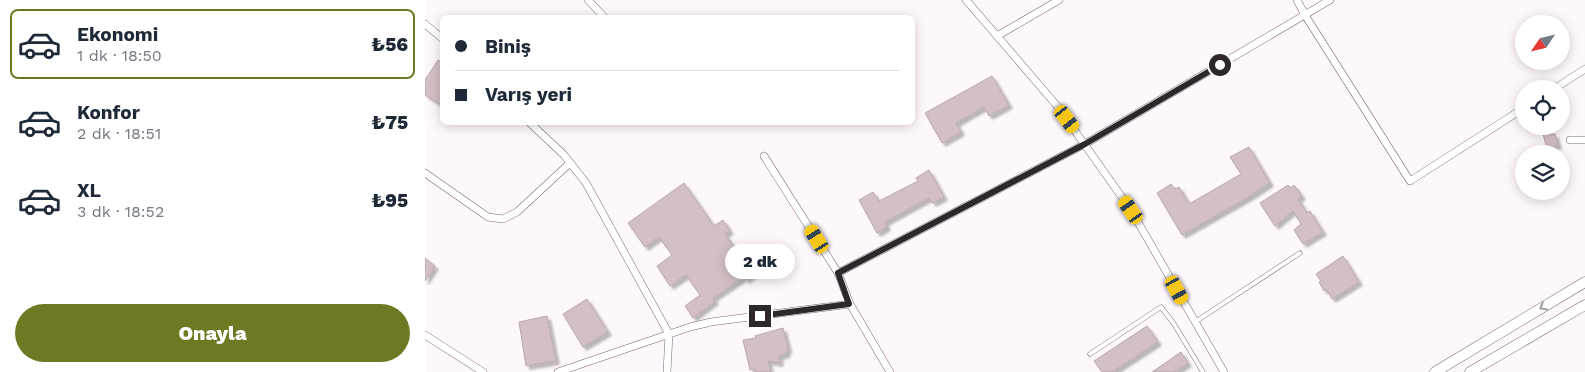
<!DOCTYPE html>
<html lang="tr">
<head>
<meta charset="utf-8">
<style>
  body { margin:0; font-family:"Work Sans",sans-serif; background:#f6f6f7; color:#1f2937; height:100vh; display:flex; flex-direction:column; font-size:19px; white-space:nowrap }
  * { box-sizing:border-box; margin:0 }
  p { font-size:16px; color:#747a83 }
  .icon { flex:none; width:28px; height:28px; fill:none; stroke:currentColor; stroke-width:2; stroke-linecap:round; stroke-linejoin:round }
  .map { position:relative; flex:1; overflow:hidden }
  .sheet { display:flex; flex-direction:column; background:#fff; width:425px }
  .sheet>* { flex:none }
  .hud { position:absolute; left:15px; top:15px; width:475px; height:110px; border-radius:8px; box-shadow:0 2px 12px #0003; display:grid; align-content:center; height:110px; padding:0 15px; background:#fff }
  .needle { width:32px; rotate:235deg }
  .tools { position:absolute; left:1090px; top:15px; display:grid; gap:10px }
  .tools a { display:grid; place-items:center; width:55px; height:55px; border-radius:50%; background:#fff; box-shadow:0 2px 12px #0003; font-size:25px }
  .end { position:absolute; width:22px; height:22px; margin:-11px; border:6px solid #2e282c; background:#fff; box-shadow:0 0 0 2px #fff }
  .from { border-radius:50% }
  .bubble { position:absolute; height:35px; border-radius:18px; background:#fff; box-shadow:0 2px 12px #0003; font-size:16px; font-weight:800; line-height:35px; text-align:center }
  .car { position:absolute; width:15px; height:30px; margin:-15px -8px; border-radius:6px; box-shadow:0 0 4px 1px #0007; background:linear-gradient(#f5c518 24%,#345 0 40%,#f5c518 0 76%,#345 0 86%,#f5c518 0) }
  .hud b { display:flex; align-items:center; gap:18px; height:48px; font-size:19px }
  .hud b+b { border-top:1px solid #e0e1e3 }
  .hud i { width:12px; height:12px; background:#1f2937 }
  ul { padding:9px 0 0; list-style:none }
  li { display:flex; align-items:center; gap:15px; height:70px; margin:0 10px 8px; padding:0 5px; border:2px solid transparent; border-radius:8px }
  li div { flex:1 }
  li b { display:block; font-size:19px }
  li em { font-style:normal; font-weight:800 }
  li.on { border-color:#6f7924 }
  li>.icon { width:45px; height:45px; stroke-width:1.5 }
  .cta { display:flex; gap:10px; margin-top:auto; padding:10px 15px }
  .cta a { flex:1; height:58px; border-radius:30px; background:#6f7924; color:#fff; font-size:20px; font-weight:800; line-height:58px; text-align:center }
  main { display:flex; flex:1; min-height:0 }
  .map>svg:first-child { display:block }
</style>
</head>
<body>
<main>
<section class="sheet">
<ul>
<li class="on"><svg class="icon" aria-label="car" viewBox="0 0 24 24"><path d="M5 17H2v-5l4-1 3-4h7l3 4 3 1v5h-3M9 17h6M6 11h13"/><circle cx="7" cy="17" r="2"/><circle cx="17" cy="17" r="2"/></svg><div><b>Ekonomi</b><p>1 dk · 18:50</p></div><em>₺56</em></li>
<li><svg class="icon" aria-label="car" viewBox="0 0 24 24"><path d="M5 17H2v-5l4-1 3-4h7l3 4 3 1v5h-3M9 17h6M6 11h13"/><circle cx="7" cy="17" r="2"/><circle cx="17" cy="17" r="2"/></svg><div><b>Konfor</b><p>2 dk · 18:51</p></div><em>₺75</em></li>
<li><svg class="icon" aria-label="car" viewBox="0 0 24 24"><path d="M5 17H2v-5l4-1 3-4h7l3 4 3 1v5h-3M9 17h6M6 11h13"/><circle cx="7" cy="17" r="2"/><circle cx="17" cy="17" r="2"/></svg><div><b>XL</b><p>3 dk · 18:52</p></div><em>₺95</em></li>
</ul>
<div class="cta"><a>Onayla</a></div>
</section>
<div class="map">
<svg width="1160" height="372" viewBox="0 0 1160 372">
  <defs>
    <filter id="shadow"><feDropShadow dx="3.5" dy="3.5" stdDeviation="1" flood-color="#0004"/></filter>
  </defs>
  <rect width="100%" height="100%" fill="#fef7fc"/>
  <!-- building -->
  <path fill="#d3c0c4" stroke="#baa7ac" filter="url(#shadow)" d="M13 60 18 63V106L0 95V80Z
    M567 76 584 105 564 116 559 107 531 123 536 132 517 143 500 113Z
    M1123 128 1126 135 1130 134 1133 145 1122 149 1117 130Z
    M824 147 845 183 822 198 757 235 732 193 746 184 750 189 754 187 764 204 816 174 805 157Z
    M504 170 519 197 508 203 504 198 460 222 462 227 452 233 434 200 448 192 454 201 493 181 491 178Z
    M259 183 289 226 298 220 305 231 300 234 320 263 325 259 333 271 321 280 319 277 288 298 290 301 268 318 260 306 275 295 261 275 245 286 232 266 247 255 234 237 220 247 203 223Z
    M863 185 866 188 869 185 877 196 873 199 882 213 885 211 898 232 878 244 869 230 876 224 868 211 850 226 835 203Z
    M918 256 934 282 907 299 901 289 899 291 894 282 896 281 891 274Z
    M0 258 10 266 0 281Z
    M162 299 183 332 158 347 138 314Z
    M122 316 131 361 101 366 94 322Z
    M722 326 733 342 687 372H677L669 361Z
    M358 328 363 348 361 354 354 356 355 363 343 361 346 372H330V369L325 370 318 340 331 338 330 336Z
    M756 352 763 363 750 372H727Z"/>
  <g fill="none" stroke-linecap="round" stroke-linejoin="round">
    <defs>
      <path id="service" d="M770 322 875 253
        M665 354 736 307 749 324 778 372"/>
      <path id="minor" d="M163 0 180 18
        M541 0 633 107 706 210 799 372
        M872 0 880 15 985 181 1099 108
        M0 24 18 39
        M572 36 634 0
        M1129 89 1160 69
        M104 122 139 155 161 183 244 334 242 372
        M1145 140H1160
        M339 156 413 273 425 304 465 372
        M0 173 63 217 78 219 92 212 145 163
        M413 273 660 144 905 0
        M0 335 58 372
        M133 372 265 327 286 322 425 304"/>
      <path id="secondary" d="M1010 372 1160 282
        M1045 372 1160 305"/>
    </defs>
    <!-- service casing -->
    <use href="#service" stroke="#776a75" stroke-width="5"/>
    <!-- minor casing -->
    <use href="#minor" stroke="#776a75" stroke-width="8"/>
    <!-- secondary casing -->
    <use href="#secondary" stroke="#776a75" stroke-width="11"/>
    <!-- service -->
    <use href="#service" stroke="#fff" stroke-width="4"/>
    <!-- minor -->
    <use href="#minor" stroke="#fff" stroke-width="7"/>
    <!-- secondary -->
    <use href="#secondary" stroke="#fff" stroke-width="10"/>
  </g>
  <!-- one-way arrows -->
  <defs><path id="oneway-chevron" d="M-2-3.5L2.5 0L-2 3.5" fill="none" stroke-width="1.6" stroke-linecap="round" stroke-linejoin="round" transform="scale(1.25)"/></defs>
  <use stroke="#a19ea0" href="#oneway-chevron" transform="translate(1118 307) rotate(149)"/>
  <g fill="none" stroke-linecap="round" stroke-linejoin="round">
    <!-- route -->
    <path stroke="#2e282c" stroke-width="6" d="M335 316 424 304 413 273 660 144 795 65"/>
  </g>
</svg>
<div class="tools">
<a><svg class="needle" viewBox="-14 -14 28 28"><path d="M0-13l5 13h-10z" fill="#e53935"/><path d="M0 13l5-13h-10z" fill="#747a83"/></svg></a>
<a><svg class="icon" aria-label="locate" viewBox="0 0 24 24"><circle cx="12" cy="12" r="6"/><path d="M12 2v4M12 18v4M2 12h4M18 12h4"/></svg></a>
<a><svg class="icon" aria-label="layers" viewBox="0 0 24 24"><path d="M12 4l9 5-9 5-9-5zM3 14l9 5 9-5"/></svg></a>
</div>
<i class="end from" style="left:795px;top:65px"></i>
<i class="end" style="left:335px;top:316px"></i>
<div class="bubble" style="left:300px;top:244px;width:70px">2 dk</div>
<i class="car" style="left:642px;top:119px;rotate:143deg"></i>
<i class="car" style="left:706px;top:210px;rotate:325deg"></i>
<i class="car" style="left:392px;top:239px;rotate:328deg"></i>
<i class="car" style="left:752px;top:290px;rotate:151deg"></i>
<div class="hud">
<b><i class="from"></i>Biniş</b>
<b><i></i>Varış yeri</b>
</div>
</div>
</main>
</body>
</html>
